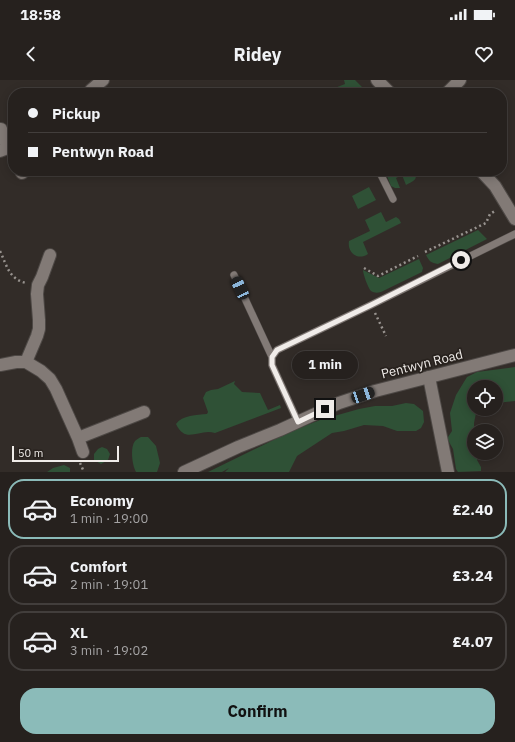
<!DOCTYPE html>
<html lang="en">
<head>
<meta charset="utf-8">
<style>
  body { margin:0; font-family:"IBM Plex Sans",sans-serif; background:#322e2b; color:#f1f3f6; height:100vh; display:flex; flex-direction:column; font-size:15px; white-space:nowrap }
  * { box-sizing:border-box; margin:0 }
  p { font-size:13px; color:#a4a3a4 }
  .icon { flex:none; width:22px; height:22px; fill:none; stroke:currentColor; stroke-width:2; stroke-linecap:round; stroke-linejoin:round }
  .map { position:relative; height:392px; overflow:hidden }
  .panel { display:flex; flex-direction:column; background:#26211e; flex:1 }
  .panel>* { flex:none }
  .guide { position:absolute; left:8px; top:8px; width:499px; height:88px; border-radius:16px; box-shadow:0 2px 10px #0003,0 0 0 1px #423e3c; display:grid; align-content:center; height:88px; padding:0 20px; background:#26211e }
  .buttons { position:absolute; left:467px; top:300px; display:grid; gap:8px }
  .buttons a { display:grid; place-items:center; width:36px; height:36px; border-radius:50%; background:#26211e; box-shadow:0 2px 10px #0003,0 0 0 1px #423e3c; font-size:20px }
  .scale { position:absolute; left:12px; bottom:10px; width:107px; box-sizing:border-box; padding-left:4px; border:2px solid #f0ece9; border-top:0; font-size:11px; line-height:14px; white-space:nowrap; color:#f0ece9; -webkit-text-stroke:3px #28221e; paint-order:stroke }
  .end { position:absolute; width:18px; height:18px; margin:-9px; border:5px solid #f0ece9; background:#111; box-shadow:0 0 0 2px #111 }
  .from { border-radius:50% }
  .bubble { position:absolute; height:28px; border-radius:14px; background:#26211e; box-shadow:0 2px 10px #0003,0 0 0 1px #423e3c; font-size:13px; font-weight:800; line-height:28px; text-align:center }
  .car { position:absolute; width:12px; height:24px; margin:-12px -6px; border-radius:5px; box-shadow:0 0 3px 1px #0007; background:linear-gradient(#222 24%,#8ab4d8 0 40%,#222 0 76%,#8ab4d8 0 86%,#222 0) }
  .guide b { display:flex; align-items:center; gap:14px; height:38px; font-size:15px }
  .guide b+b { border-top:1px solid #423e3c }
  .guide i { width:10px; height:10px; background:#f1f3f6 }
  ul { padding:7px 0 0; list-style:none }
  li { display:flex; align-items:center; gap:12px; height:60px; margin:0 8px 6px; padding:0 12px; border:2px solid #423e3c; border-radius:16px }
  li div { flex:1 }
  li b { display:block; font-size:15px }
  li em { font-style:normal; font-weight:800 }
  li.on { border-color:#8bbbb9 }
  li>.icon { width:36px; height:36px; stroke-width:1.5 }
  .button { display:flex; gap:8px; margin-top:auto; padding:8px 20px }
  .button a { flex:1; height:46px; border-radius:16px; background:#8bbbb9; color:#111; font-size:16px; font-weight:800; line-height:46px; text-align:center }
  .status { display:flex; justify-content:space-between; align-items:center; height:28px; padding:0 20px; background:#26211e; direction:ltr }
  .status svg { height:11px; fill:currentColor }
  header { display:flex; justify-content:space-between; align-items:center; height:52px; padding:0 20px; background:#26211e; font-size:18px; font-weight:800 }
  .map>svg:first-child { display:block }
</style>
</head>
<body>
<div class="status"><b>18:58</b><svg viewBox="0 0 49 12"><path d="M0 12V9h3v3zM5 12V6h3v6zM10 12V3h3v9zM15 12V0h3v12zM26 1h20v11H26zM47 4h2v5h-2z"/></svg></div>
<header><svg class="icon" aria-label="back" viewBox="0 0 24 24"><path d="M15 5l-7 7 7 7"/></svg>Ridey<svg class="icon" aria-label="heart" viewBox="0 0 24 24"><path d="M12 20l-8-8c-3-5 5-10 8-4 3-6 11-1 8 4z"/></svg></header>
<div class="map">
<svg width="515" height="392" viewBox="0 0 515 392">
  <rect width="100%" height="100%" fill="#322c28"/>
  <!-- green -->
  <path fill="#2f5136" d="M344 0H355L367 12 365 13H354L351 7 335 13H322L345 4Z
    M385 91H415L416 92C417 101 413 101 406 105L402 95 396 98 400 108H395L391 106Z
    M369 107 376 120 358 129 352 116Z
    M381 132 386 142 396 137 399 139 401 143 363 162 368 174C358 181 347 173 349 161L370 151 365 140Z
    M478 150 487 159 438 184C431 183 429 181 426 175Z
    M419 179 423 188 422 192 381 212C377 213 374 213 371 211 368 208 363 194 363 190L379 198Z
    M515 287V321L496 323V307H474V329H481L476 333 474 343V373H481L478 375 477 380 481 387V391L458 392 456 389 453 369 448 360V357L452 351 450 333 456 315 467 297 477 292Z
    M235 301 234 304 242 312 260 313 268 330 280 325 281 328 215 353C199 348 186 365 176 344 182 335 197 335 207 334L208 332 203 318 206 312 211 310 218 309Z
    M406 323 414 324 423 331 424 342 421 348 416 351H397L383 346 364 345 344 351 332 353 297 376 289 392H225L229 388 222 392H208L292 351 320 340 359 329 375 326H392Z
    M141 357H148L156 366 160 383 157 392H136C132 385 130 367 135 361 137 359 139 358 141 357Z
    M102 367 107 369 110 374 108 380 101 384 94 380V374L98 369Z
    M64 385 70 388V392H47L53 388Z"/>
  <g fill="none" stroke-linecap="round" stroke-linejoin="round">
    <defs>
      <path id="service" d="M379 91 393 119
        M234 195 272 277
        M298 342 272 285V277L277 270 371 225 515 154"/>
      <path id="minor" d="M91 10 103 0
        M447 13 460 0
        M0 71 8 68 1 49
        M21 91 22 93
        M26 282 37 256 39 249V240L37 214 38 205 42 197 50 175
        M0 285 16 282H26L41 291 50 299 56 309 78 358 83 372
        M429 297 448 392
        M78 358 144 332"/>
      <path id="tertiary" d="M377 0 390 13
        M481 91 495 106 515 139
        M184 392 238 367 280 350 339 323 375 311 515 275"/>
    </defs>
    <!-- service casing -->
    <use href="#service" stroke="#4d4845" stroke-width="8"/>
    <!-- minor casing -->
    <use href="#minor" stroke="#4d4845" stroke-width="14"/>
    <!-- tertiary casing -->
    <use href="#tertiary" stroke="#4d4845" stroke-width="14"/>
    <!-- path -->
    <path stroke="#98938f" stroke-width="2.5" stroke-dasharray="2 3" stroke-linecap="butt" d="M0 171C7 186 9 199 26 203
      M425 172 486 143 490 134 495 131
      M364 188 378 196 418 176
      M375 233 386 256
      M80 383 84 392"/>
    <!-- service -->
    <use href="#service" stroke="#827a76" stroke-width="7"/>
    <!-- minor -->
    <use href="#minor" stroke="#827a76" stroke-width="12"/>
    <!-- tertiary -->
    <use href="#tertiary" stroke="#827a76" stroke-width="12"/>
  </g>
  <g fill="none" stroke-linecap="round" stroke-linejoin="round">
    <!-- route -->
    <path stroke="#f0ece9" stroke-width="5" d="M325 329 298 342 272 285V277L277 270 371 225 461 180"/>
  </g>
  <g text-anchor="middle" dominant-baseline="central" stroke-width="3.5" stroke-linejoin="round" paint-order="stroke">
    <!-- street labels -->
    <g font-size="13" fill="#f0ece9" stroke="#28221e">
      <text transform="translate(422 284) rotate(-14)">Pentwyn Road</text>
    </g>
  </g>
</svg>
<div class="buttons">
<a><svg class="icon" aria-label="locate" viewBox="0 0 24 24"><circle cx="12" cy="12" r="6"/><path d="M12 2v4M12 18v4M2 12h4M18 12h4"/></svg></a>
<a><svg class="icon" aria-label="layers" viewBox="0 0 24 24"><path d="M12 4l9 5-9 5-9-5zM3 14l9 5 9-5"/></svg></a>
</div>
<div class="scale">50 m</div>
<i class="end from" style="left:461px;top:180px"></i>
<i class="end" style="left:325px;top:329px"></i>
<div class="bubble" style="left:292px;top:271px;width:66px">1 min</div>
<i class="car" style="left:240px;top:208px;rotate:335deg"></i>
<i class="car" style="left:363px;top:315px;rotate:71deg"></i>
<div class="guide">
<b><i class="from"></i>Pickup</b>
<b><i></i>Pentwyn Road</b>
</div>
</div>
<section class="panel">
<ul>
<li class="on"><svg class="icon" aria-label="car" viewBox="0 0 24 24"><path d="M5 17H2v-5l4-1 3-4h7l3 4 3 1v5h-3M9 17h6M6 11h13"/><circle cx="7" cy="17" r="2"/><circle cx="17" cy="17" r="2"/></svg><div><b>Economy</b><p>1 min · 19:00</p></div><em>£2.40</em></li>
<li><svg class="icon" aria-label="car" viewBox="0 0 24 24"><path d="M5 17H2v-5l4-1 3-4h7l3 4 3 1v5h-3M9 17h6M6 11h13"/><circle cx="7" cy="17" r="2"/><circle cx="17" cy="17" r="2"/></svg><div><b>Comfort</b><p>2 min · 19:01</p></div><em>£3.24</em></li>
<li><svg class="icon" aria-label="car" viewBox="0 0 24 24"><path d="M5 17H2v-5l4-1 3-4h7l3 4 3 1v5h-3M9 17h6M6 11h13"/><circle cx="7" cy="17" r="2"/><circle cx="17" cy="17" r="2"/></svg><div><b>XL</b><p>3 min · 19:02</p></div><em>£4.07</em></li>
</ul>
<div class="button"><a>Confirm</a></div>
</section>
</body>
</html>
